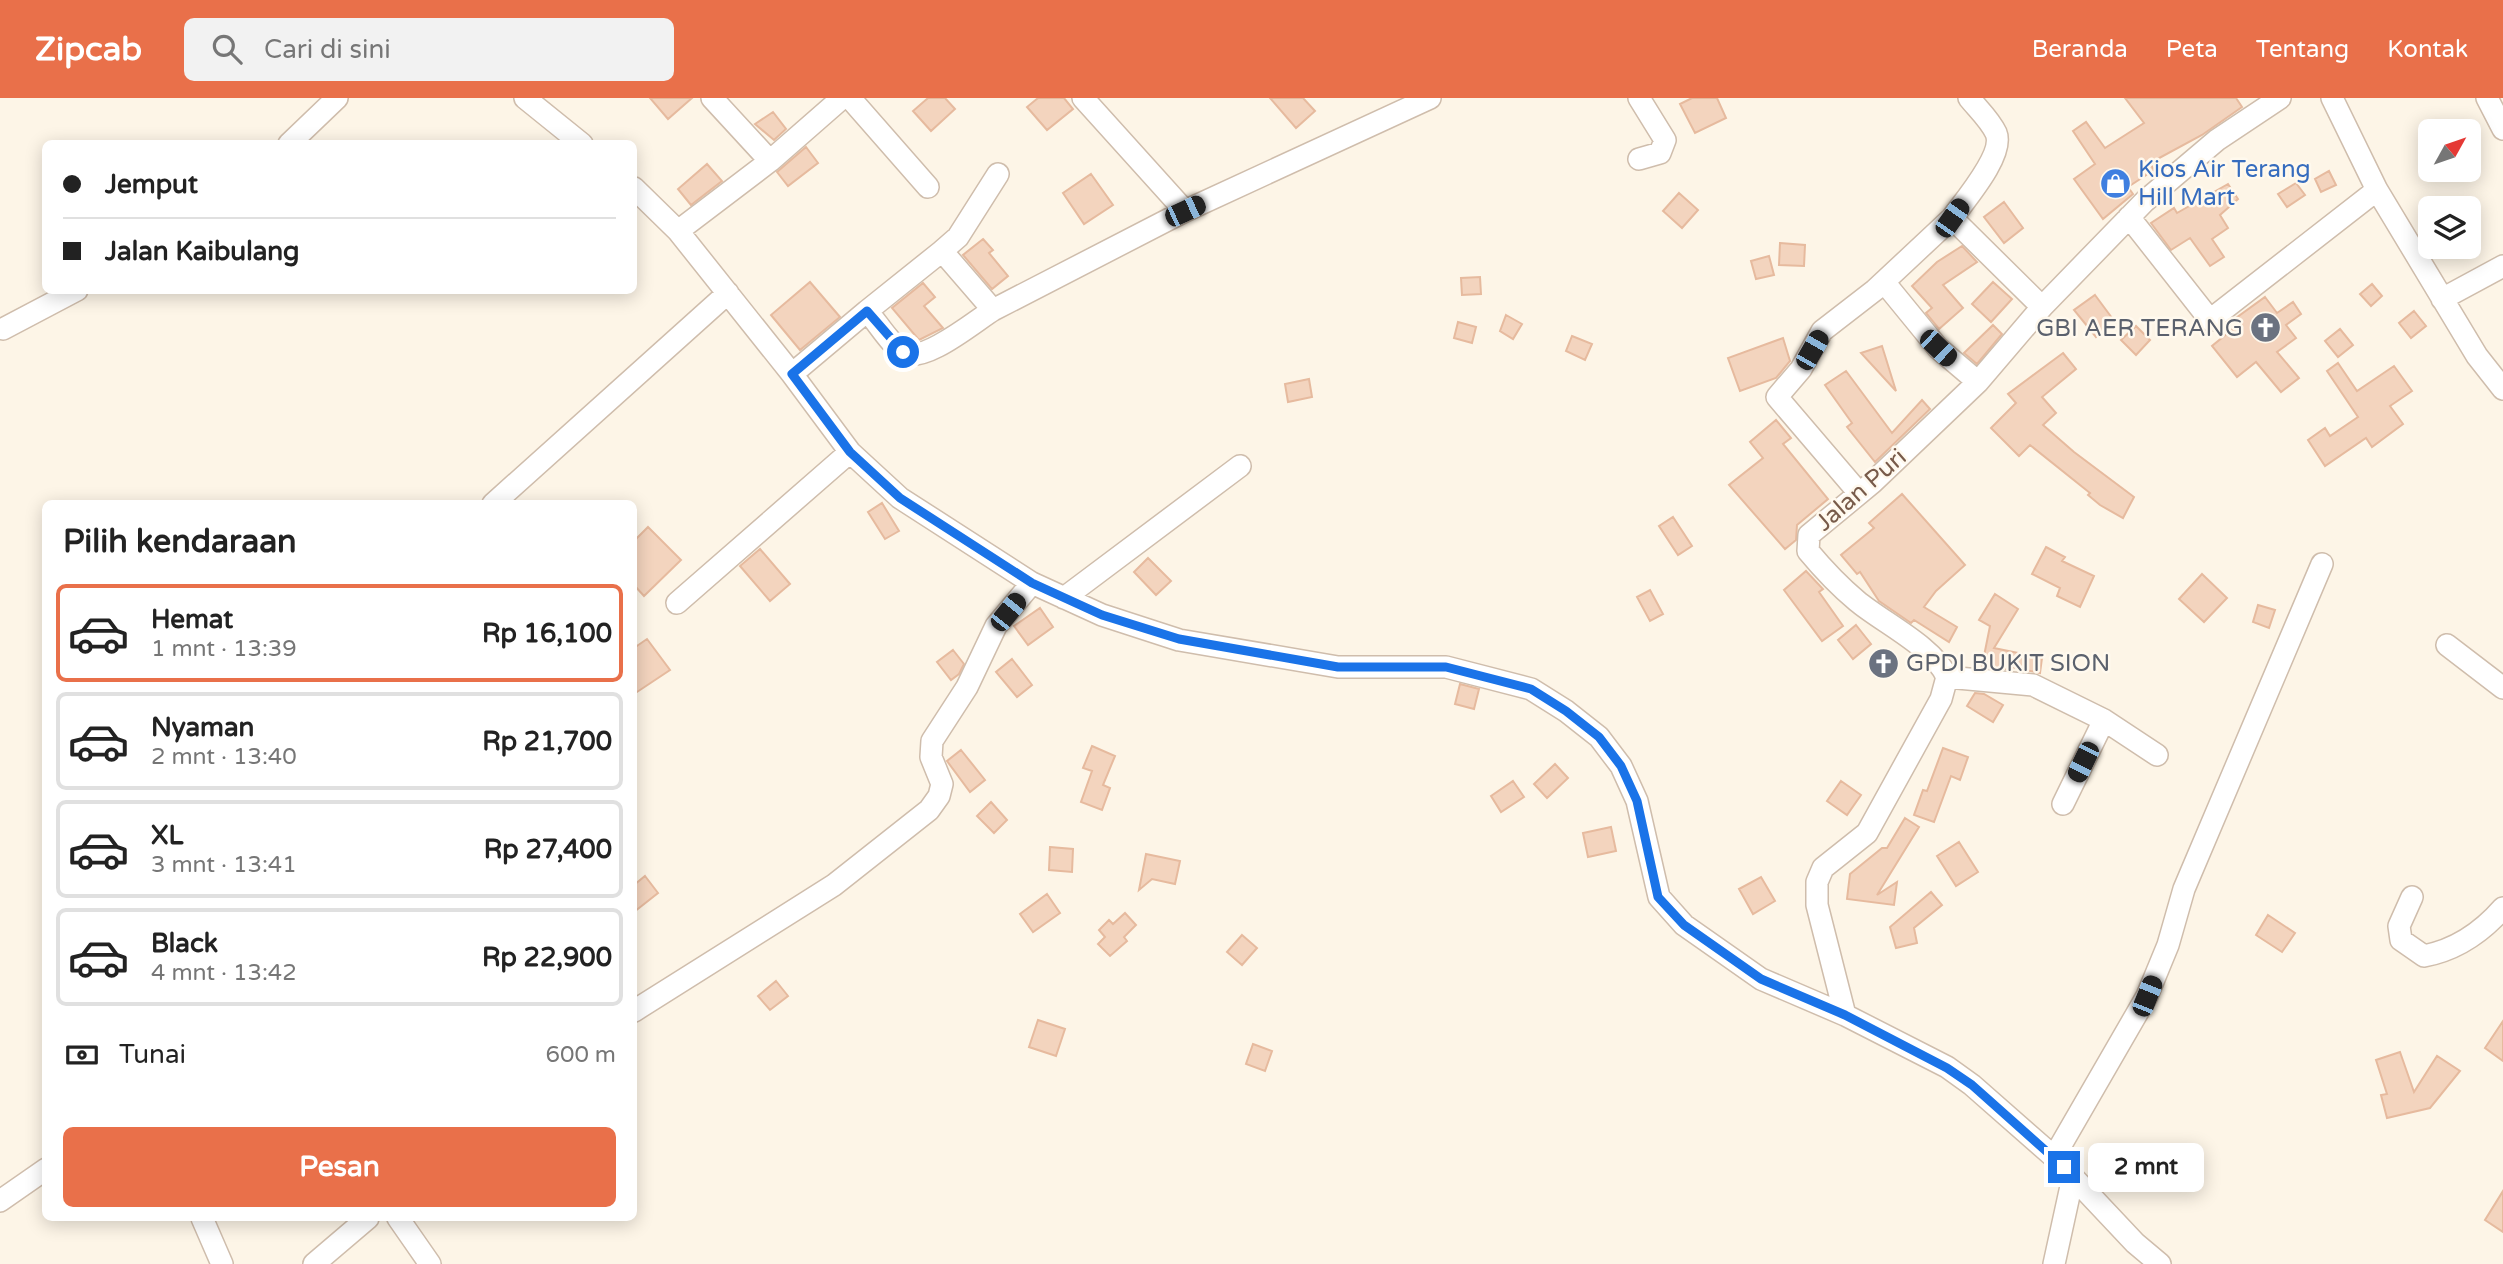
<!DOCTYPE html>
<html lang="id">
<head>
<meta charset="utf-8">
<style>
  body { margin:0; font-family:"Varela Round",sans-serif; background:#f2f2f2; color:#222; height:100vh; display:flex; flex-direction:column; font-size:26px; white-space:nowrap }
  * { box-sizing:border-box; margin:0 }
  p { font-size:23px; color:#767676 }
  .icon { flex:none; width:38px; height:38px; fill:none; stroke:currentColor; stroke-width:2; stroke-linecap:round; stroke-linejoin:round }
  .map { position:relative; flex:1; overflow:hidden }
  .drawer { position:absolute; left:42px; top:402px; width:595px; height:721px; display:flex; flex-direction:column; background:#fff; border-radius:10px; box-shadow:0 4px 18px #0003 }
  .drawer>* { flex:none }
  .banner { position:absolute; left:42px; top:42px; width:595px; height:154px; border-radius:10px; box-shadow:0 4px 18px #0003; display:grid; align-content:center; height:154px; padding:0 21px; background:#fff }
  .needle { width:46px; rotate:50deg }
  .fabs { position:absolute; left:2418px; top:21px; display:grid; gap:14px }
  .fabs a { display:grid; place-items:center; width:63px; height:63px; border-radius:10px; background:#fff; box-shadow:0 4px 18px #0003; font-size:35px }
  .end { position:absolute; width:32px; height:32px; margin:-16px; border:9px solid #1a73e8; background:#fff; box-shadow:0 0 0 4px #fff }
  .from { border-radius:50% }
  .bubble { position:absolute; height:49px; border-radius:10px; background:#fff; box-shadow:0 4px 18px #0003; font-size:23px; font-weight:700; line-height:49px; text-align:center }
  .car { position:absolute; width:21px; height:42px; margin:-21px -10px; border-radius:9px; box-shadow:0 0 5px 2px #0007; background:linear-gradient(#222 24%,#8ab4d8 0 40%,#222 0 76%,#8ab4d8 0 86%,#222 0) }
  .banner b { display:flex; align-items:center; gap:24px; height:66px; font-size:26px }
  .banner b+b { border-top:2px solid #e0e0e0 }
  .banner i { width:18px; height:18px; background:#222 }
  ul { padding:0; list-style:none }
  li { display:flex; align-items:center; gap:21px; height:98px; margin:0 14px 10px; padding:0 7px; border:4px solid #e0e0e0; border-radius:10px }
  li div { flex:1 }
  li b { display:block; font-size:26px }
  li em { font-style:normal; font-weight:700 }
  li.on { border-color:#e9704a }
  li>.icon { width:63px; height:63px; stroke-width:1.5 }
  h2 { padding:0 21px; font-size:32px; line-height:84px }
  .pay { display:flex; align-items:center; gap:18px; height:77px; padding:0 21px; font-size:26px }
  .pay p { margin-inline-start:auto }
  .button { display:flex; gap:14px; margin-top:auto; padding:14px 21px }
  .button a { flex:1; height:80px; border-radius:10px; background:#e9704a; color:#fff; font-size:28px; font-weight:700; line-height:80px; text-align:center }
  header { display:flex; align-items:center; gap:42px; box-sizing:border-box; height:98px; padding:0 35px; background:#e9704a; color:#fff }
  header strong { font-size:33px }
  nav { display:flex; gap:38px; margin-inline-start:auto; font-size:24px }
  .search { width:490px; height:63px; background:#f2f2f2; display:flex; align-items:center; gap:18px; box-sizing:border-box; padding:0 24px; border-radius:10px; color:#767676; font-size:26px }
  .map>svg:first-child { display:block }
</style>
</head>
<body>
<header>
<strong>Zipcab</strong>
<div class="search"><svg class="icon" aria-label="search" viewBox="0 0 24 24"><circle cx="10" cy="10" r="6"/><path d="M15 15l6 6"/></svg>Cari di sini</div>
<nav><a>Beranda</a><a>Peta</a><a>Tentang</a><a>Kontak</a></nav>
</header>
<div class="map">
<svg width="2503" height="1166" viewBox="0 0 2503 1166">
  <rect width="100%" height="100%" fill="#fdf5e7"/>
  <!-- building -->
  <path fill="#f3d4be" stroke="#e6ba9e" stroke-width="2" d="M650 0H692L668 21Z
    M928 0H945L955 11 931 33 913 13Z
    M1038 0H1064L1073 11 1047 32 1027 9Z
    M1270 0H1303L1315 13 1296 30Z
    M1692 0H1717L1726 20 1695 35 1680 6Z
    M2125 0H2236L2242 9 2202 37 2150 65 2154 72 2128 89 2133 96 2103 121 2074 81 2095 66 2073 33 2086 24 2105 50 2144 25Z
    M773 14 786 31 774 42 755 26Z
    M806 49 818 65 788 88 777 74Z
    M707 66 722 83 691 107 678 91Z
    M2329 73 2336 87 2321 94 2315 81Z
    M1091 76 1113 107 1084 126 1063 95Z
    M2296 85 2305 97 2287 109 2278 96Z
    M2228 86 2238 101 2220 117 2228 130 2212 141 2224 159 2210 168 2190 140 2171 152 2151 125 2174 110 2177 115Z
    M1679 95 1698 112 1682 130 1663 113Z
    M2004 104 2023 130 2004 145 1984 119Z
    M983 141 993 152 989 155 1008 178 992 191 963 157Z
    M1780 145 1805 147 1804 168 1779 167Z
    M1962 148 1977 164 1943 187 1963 210 1939 231 1926 215 1932 210 1912 188 1937 164Z
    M1769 158 1774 177 1756 181 1751 163Z
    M1480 179 1481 196 1462 197 1461 180Z
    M810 184 840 219 800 252 771 217Z
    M1993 184 2012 201 1991 224 1972 206Z
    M923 185 935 199 924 208 943 230 919 242 892 210Z
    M2372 186 2382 198 2371 208 2360 196Z
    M2095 197 2115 224 2096 239 2074 212Z
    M2265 199 2277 215 2293 204 2301 216 2286 227 2296 240 2277 254 2299 280 2281 294 2256 264 2237 279 2212 248 2240 225 2236 220Z
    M2414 213 2426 228 2411 240 2399 225Z
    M1506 217 1522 226 1513 241 1500 233Z
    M1458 224 1476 229 1472 245 1454 240Z
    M1993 227 2002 236 1977 266 1964 255Z
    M2136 228 2150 242 2136 257 2121 242Z
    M2340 231 2353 247 2338 259 2325 243Z
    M1572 238 1592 246 1585 262 1566 253Z
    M1783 240 1790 263 1776 280 1740 293 1728 260Z
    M1882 248 1896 293 1861 255Z
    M2063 255 2076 271 2042 299 2056 315 2043 327 2074 354 2134 399 2123 420 2100 407 2088 397 2090 395 2030 347 2019 358 1991 330 2016 305 2008 296Z
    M2338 265 2357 293 2394 268 2412 293 2390 308 2403 326 2372 349 2366 340 2325 368 2308 342 2325 330 2330 338 2358 319 2327 273Z
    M1846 273 1892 335 1922 302 1930 311 1875 364 1847 329 1852 325 1825 287Z
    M1309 281 1312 299 1288 304 1285 286Z
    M1776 322 1791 340 1783 346 1828 401 1797 427 1796 442 1785 451 1729 387 1763 360 1750 344Z
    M1902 396 1965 467 1936 493 1924 509 1957 529 1949 544 1914 522 1911 525 1879 503 1860 474 1857 476 1841 457 1874 430 1869 425Z
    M882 405 899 433 885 441 868 414Z
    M1673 419 1692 448 1678 457 1659 428Z
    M648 429 681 462 644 498 634 487V443Z
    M2046 449 2065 459 2062 463 2094 478 2080 509 2057 498 2060 490 2032 476Z
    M760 451 790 486 770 503 740 468Z
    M1148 460 1171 483 1156 497 1134 474Z
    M1806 473 1823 491 1819 494 1843 528 1822 543 1784 492Z
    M2202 476 2227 500 2204 524 2179 501Z
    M1650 492 1663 516 1650 523 1637 499Z
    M1995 496 2018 511 1994 550 2042 560 2040 575 2007 568V571L1982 568 1990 528 1979 522Z
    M2258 507 2275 512 2269 530 2253 524Z
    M1040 510 1053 529 1028 547 1014 528Z
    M1856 527 1871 546 1853 561 1838 542Z
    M647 541 670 572 634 596V550Z
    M953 552 964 566 959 576 951 582 937 564Z
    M1012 561 1032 587 1017 599 996 574Z
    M1460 586 1479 591 1474 611 1455 606Z
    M1975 595 1984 596 2003 607 1993 624 1967 608Z
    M1092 648 1115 658 1103 687 1110 690 1102 712 1081 704 1092 673 1083 670Z
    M1943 650 1968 659 1960 682 1951 678 1934 724 1914 717 1923 692 1927 693Z
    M961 652 985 682 970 694 947 663Z
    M1555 666 1568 680 1547 700 1534 686Z
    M1513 683 1524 699 1501 714 1491 698Z
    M1841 683 1861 697 1847 717 1827 703Z
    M991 704 1007 722 994 735 977 718Z
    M1905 720 1919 729 1877 797 1897 784 1894 807 1847 801 1850 776 1882 750H1887Z
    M1611 729 1616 753 1588 759 1583 735Z
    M1959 744 1978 774 1956 788 1937 758Z
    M1050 749 1073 751 1072 774 1049 772Z
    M1146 756 1180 763 1175 786 1152 781 1139 792Z
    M645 778 658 795 634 814V787Z
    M1761 779 1775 803 1753 816 1739 791Z
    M1931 794 1942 807 1914 830 1917 845 1896 850 1890 829Z
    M1047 796 1060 815 1033 834 1020 816Z
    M1125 815 1136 827 1124 839 1127 843 1110 858 1098 846 1105 839 1099 832 1109 822 1113 826Z
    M2268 817 2295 835 2282 854 2256 837Z
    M1242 837 1257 850 1242 867 1227 854Z
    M776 883 788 898 770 912 758 898Z
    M1038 922 1065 931 1056 958 1029 949Z
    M2503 923V963L2485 950Z
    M1253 946 1272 953 1265 973 1246 966Z
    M2400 954 2414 994 2437 958 2460 973 2430 1010 2387 1020 2381 997 2387 996 2376 962Z
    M2503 1093V1134L2485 1122Z"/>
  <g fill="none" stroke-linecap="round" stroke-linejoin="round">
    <defs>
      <path id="minor" d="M525 0 582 46
        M712 0 770 63
        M850 0 928 89
        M1083 0 1185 113
        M1969 0C1978 11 1990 22 1996 35 2005 56 1965 102 1952 120L2042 209
        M2332 0 2377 92 2477 258 2503 291
        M2487 0 2503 31
        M289 46 337 0
        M1639 61 1660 55 1665 42 1639 0
        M634 90 678 133 792 276 850 354 900 400 1032 485 1102 517 1179 542 1338 569H1446L1531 591 1566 613 1599 639 1621 668 1637 703 1659 799 1684 827 1761 881 1845 917 1947 969 1972 987 2054 1059 2135 1145 2160 1166
        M2129 119 2210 222 2377 92
        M678 133 770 63 842 0
        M1884 184 1938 250 1978 284
        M2442 201 2503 168
        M993 212 1185 113 1430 0
        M867 213 942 153
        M3 231 77 192
        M792 276 867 213C878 225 889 245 903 254 923 267 975 223 993 212L942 153 958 139 998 76
        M1859 395 1777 299 1801 271 1822 233 1875 192 1952 120
        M493 406 728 195
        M1064 500 1240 368
        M677 505 850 354
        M2447 547 2503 590
        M1947 579 2033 587 2104 622 2157 657
        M2063 706 2104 622
        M2412 799 2399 828 2401 842 2424 858C2456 852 2482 834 2503 810
        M634 913 834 787 929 712 939 698 942 686 931 659 932 643 967 589 996 528 1032 485
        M1845 917 1817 807V784L1823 770 1867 735 1941 601 1947 579C1934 549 1882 524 1857 503 1839 488 1823 471 1808 453L1809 437 1872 385 1978 284 2042 209 2145 103 2217 42 2280 0
        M2054 1059 2147 898 2168 847 2184 791 2322 466
        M0 1103 46 1071
        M202 1120 222 1166
        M398 1120 430 1166
        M314 1166 368 1120
        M2054 1166 2073 1079"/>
    </defs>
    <!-- minor casing -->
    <use href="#minor" stroke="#cfbdac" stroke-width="24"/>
    <!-- minor -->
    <use href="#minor" stroke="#fff" stroke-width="21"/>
  </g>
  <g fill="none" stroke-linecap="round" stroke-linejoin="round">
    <!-- route -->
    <path stroke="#1a73e8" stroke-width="9" d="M903 254 867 213 792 276 850 354 900 400 1032 485 1102 517 1179 541 1338 569H1446L1531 591 1566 613 1599 639 1621 668 1637 703 1658 799 1684 827 1761 881 1845 917 1947 970 1972 987 2064 1069"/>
  </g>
  <!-- icons -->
  <defs>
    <symbol id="shop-disc" viewBox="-11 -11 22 22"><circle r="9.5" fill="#3f7fe0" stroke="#fff9ee"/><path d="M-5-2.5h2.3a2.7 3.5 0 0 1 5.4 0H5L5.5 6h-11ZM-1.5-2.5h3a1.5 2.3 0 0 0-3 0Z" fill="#fff"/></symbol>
    <symbol id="church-disc" viewBox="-11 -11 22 22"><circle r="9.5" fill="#6b7280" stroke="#fff9ee"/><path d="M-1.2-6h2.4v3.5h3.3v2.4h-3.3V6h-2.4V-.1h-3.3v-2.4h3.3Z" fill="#fff"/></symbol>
  </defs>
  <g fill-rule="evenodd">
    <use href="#shop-disc" x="2098" y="68" width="35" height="35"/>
    <use href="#church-disc" x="2248" y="212" width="35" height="35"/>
    <use href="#church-disc" x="1866" y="548" width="35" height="35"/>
  </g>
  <g text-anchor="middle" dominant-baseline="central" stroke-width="5" stroke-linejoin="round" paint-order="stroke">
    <!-- shop labels -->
    <g font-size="24" fill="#366cbe" stroke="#fff9ee" text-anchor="start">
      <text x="2138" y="71">Kios Air Terang<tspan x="2138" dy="28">Hill Mart</tspan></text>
    </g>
    <!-- worship labels -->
    <g font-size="24" fill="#5b616d" stroke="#fff9ee" text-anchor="end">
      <text x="2243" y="230">GBI AER TERANG</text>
      <text x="1906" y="565" text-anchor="start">GPDI BUKIT SION</text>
    </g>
    <!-- street labels -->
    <g font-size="24" fill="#785b4a" stroke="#fff9ee">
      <text transform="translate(1861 392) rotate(-41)">Jalan Puri</text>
    </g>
  </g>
</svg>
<div class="fabs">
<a><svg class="needle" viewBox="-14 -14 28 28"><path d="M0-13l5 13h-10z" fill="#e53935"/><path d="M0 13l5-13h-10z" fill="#767676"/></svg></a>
<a><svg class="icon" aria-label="layers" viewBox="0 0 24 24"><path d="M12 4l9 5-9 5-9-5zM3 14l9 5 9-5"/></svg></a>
</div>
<i class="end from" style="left:903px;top:254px"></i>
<i class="end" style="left:2064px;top:1069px"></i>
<div class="bubble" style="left:2088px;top:1045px;width:116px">2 mnt</div>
<i class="car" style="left:1185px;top:113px;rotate:65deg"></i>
<i class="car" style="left:1952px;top:120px;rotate:35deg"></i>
<i class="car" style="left:1938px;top:250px;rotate:134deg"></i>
<i class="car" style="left:1812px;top:252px;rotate:30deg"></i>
<i class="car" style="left:1008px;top:514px;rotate:39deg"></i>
<i class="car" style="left:2083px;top:664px;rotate:206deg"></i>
<i class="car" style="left:2147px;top:898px;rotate:22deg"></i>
<div class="banner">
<b><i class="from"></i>Jemput</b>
<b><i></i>Jalan Kaibulang</b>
</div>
<section class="drawer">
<h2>Pilih kendaraan</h2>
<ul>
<li class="on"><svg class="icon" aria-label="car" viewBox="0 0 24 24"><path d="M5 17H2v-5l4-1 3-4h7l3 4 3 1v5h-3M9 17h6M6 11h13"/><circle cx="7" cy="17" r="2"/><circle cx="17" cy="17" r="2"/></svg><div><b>Hemat</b><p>1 mnt · 13:39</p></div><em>Rp 16,100</em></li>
<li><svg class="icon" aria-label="car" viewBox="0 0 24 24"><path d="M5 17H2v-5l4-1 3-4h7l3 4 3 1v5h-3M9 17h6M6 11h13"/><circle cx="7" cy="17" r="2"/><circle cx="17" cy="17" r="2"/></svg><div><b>Nyaman</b><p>2 mnt · 13:40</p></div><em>Rp 21,700</em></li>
<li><svg class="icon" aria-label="car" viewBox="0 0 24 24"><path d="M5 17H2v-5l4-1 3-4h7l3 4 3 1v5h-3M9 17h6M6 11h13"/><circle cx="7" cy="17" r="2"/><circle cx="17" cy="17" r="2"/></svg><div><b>XL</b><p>3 mnt · 13:41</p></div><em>Rp 27,400</em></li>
<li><svg class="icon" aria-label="car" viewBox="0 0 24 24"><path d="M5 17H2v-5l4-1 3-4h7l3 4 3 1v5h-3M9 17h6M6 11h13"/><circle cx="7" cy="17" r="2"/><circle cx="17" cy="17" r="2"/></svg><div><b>Black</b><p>4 mnt · 13:42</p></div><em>Rp 22,900</em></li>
</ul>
<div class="pay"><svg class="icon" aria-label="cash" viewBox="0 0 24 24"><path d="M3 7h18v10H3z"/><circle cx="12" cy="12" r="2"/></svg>Tunai<p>600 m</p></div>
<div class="button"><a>Pesan</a></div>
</section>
</div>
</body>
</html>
